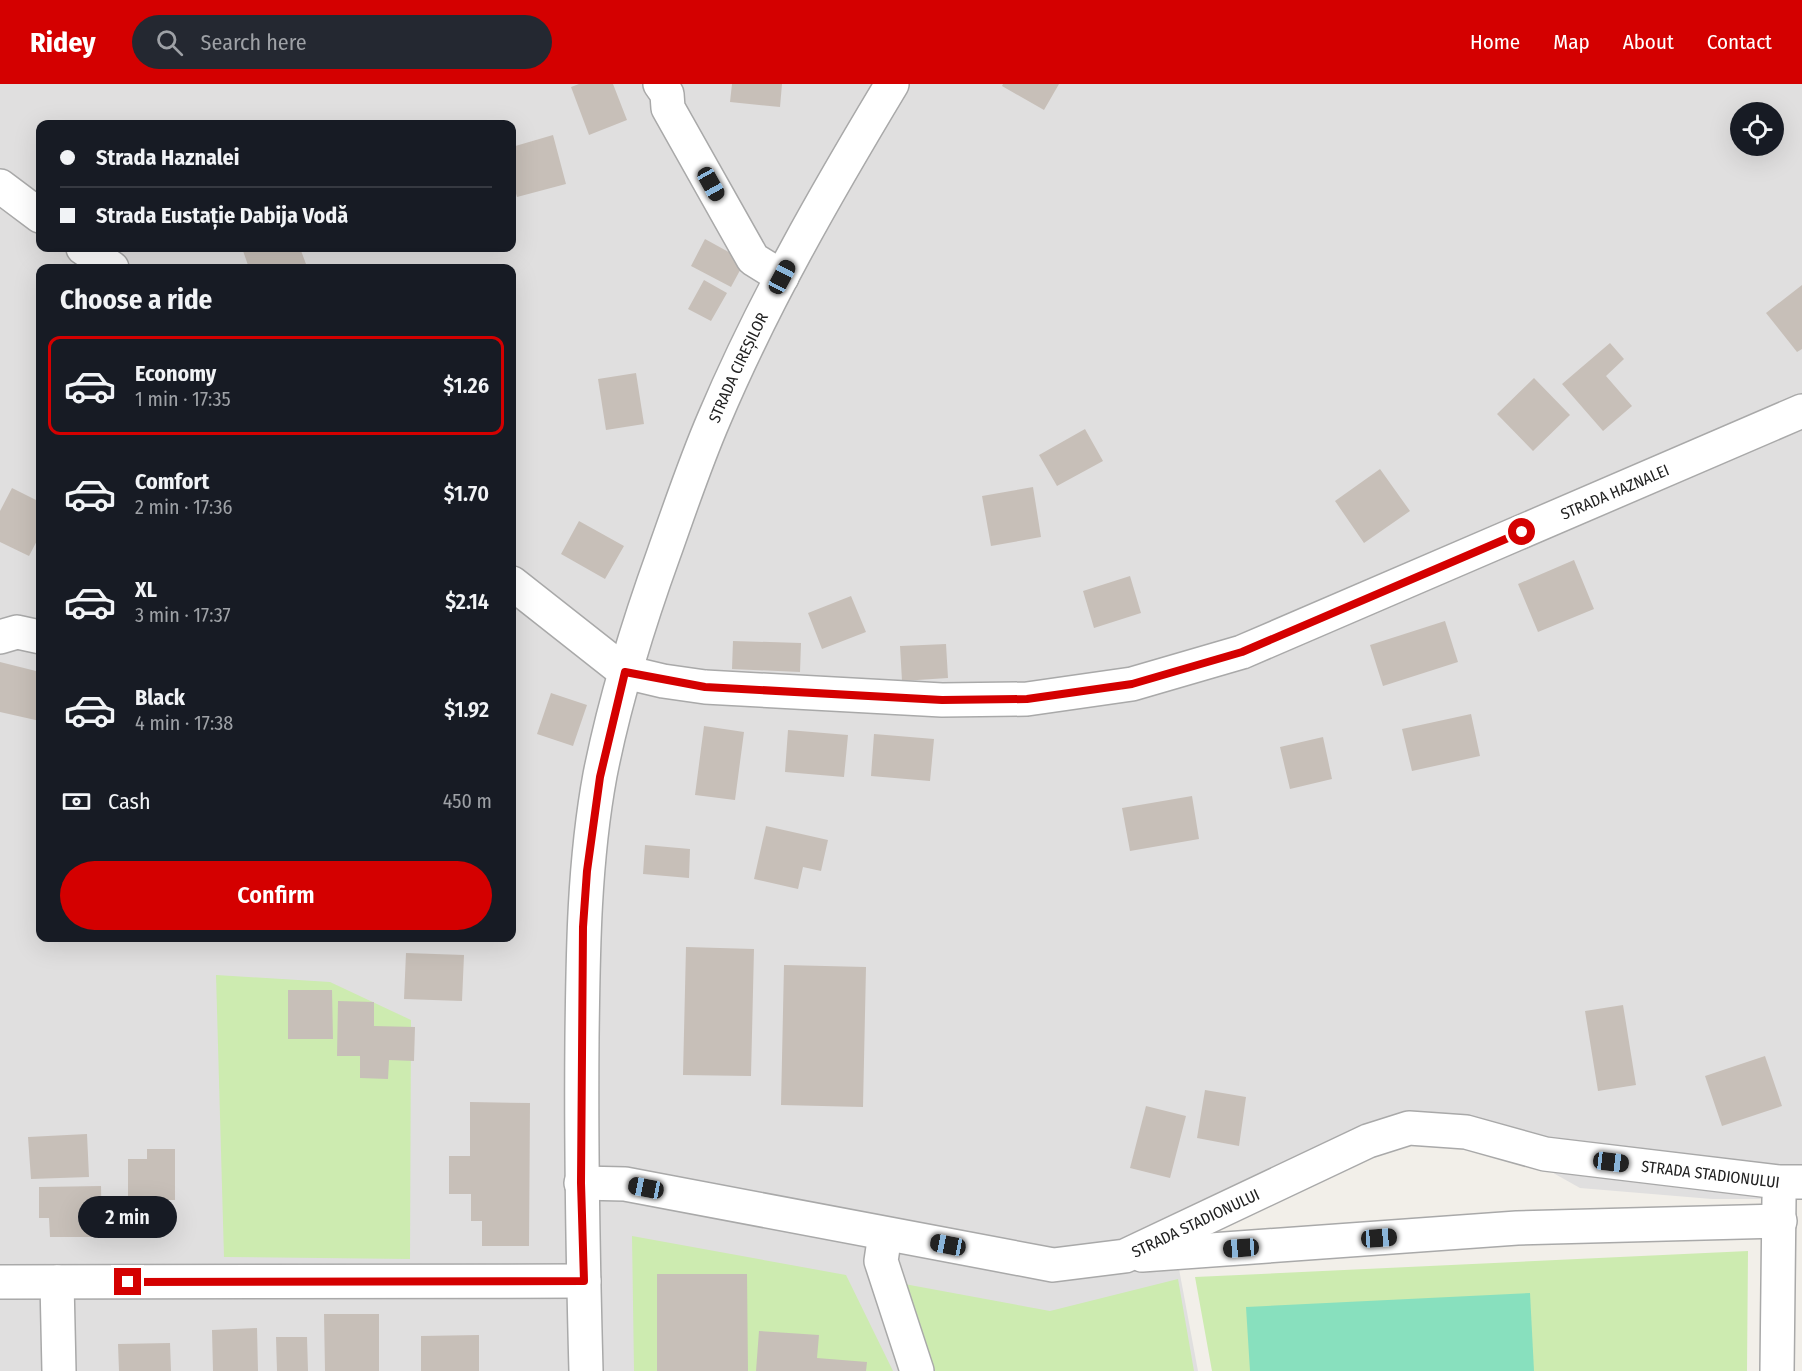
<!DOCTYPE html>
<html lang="en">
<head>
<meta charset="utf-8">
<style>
  body { margin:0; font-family:"Fira Sans Condensed",sans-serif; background:#242831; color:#f1f3f6; height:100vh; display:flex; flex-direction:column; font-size:22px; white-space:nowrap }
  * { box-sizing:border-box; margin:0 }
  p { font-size:20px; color:#9ea1a6 }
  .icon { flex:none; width:33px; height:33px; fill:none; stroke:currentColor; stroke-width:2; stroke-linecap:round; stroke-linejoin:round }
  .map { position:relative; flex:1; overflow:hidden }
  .sheet { position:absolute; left:36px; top:180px; width:480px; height:678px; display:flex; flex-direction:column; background:#171b24; border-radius:12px; box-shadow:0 6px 24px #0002 }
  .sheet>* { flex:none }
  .banner { position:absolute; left:36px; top:36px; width:480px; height:132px; border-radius:12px; box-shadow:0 6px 24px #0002; display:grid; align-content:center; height:132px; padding:0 24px; background:#171b24 }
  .tools { position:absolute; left:1730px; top:18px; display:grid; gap:12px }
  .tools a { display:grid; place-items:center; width:54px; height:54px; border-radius:50%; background:#171b24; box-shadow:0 6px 24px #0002; font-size:30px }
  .end { position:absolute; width:27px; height:27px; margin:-14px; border:8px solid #d40000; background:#fff; box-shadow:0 0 0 3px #fff }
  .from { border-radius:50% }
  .bubble { position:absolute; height:42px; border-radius:21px; background:#171b24; box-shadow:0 6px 24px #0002; font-size:20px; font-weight:600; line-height:42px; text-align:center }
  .car { position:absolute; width:18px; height:36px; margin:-18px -9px; border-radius:8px; box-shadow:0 0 4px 2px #0007; background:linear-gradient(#222 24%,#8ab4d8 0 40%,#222 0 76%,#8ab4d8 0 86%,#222 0) }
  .banner b { display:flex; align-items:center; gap:21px; height:57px; font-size:22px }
  .banner b+b { border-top:2px solid #363941 }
  .banner i { width:15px; height:15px; background:#f1f3f6 }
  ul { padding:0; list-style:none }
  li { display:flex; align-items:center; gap:18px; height:99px; margin:0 12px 9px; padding:0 12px; border:3px solid transparent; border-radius:12px }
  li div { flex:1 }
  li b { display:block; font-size:22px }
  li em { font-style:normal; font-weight:600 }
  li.current { border-color:#d40000 }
  li>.icon { width:54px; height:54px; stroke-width:1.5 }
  h2 { padding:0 24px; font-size:27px; line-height:72px }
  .pay { display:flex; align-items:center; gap:15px; height:66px; padding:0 24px; font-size:22px }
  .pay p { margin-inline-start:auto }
  .action { display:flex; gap:12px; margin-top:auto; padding:12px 24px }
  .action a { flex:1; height:69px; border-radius:36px; background:#d40000; color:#fff; font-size:24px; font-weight:600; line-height:69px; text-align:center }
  header { display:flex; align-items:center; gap:36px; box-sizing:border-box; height:84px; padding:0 30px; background:#d40000; color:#fff }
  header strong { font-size:28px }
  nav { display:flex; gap:33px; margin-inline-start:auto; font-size:21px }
  .search { width:420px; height:54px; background:#242831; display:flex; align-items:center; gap:15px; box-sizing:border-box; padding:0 21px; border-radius:33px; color:#9ea1a6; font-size:22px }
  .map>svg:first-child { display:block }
</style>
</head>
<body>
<header>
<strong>Ridey</strong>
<div class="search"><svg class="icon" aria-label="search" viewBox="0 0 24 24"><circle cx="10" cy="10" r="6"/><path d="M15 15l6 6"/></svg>Search here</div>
<nav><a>Home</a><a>Map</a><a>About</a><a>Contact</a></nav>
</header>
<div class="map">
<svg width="1802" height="1287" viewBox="0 0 1802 1287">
  <rect width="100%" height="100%" fill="#f2efe9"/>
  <!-- residential -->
  <path fill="#e0dfdf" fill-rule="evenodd" d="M0 0H1802V1115H1712L1580 1104 1448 1030 1401 1033 1171 1142 1198 1287H0ZM1740 28H1773V62H1740ZM40 40H512V164H40ZM40 184H512V854H40Z"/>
  <!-- grass -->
  <path fill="#cdebb0" d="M216 891 330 898 411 936 410 1175 224 1173Z
    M632 1152 846 1191 893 1287H634Z
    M1748 1167 1747 1287H1212L1195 1193Z
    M1178 1195 1194 1287H930L899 1199 1050 1227Z"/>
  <!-- pitch -->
  <path fill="#88e0be" d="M1530 1209 1534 1287H1250L1246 1223Z"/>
  <!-- building -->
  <path fill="#c7bfb8" d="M579 0H613L627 36 589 51 571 3Z
    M732 0H782L780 23 730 18Z
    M1003 0H1059L1044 26 1002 2Z
    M553 51 566 100 517 113 512 95V63Z
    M705 155 745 177 731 203 691 182Z
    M242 164H300L306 180 292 184H249Z
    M704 196 727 209 711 237 688 225Z
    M1802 201V265L1797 268 1766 229Z
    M1610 259 1624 275 1606 292 1632 322 1603 347 1562 300Z
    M636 289 644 340 606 346 598 295Z
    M1534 294 1570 331 1533 367 1497 330Z
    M1085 345 1103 377 1057 402 1039 371Z
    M1380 385 1410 427 1364 459 1335 417Z
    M1033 403 1041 453 991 462 982 412Z
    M12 404 40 418V451L29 472 0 458V427Z
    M579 437 624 462 605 495 561 470Z
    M1574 476 1594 525 1538 548 1518 500Z
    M1130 492 1141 529 1094 544 1083 507Z
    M851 512 866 548 822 565 808 529Z
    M1445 537 1458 578 1383 602 1370 561Z
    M733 557 801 559 800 588 732 585Z
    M946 560 948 594 902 597 900 562Z
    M0 578 40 588V637L0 628Z
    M551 609 587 621 573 662 537 650Z
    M1471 630 1480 672 1412 687 1402 645Z
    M704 642 744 648 735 716 695 711Z
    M788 646 848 651 844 693 785 688Z
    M874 650 934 655 930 697 871 692Z
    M1323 653 1332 695 1290 705 1280 663Z
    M1192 712 1199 755 1130 767 1122 724Z
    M766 742 828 756 821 787 803 783 798 805 754 795Z
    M645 761 690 765 689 794 643 790Z
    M686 863 754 865 751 992 683 991Z
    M406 869 464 871 462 917 404 915Z
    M784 881 866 883 863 1023 781 1021Z
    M288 906H332L333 955H288Z
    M338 917 374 918V942L415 943 414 977 389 976 388 995 360 994V972H337Z
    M1623 921 1636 1001 1598 1007 1585 927Z
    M1765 972 1782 1022 1722 1042 1705 992Z
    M1205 1006 1246 1013 1239 1062 1197 1054Z
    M470 1018 530 1019 529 1162H482V1137H471V1110H449V1072H470Z
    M1146 1022 1186 1032 1170 1094 1130 1084Z
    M87 1050 89 1093 31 1095 28 1053Z
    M147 1065H175V1116H156V1132H128V1075H147Z
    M101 1102 102 1153H50L49 1134H39V1103Z
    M657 1190H747L748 1287H657Z
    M324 1230H379V1287H325Z
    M257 1244 258 1287H213L212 1246Z
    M759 1247 819 1251 817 1274 867 1278 866 1287H756Z
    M479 1251V1287H421V1252Z
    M276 1253H307L308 1287H277Z
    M170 1259 171 1287H119L118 1260Z"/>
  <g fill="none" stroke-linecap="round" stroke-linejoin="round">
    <defs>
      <g id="minor">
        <path d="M660 0 667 10 668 24 753 175 782 193"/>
        <path d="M0 102 40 132"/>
        <path d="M83 164 112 184"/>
        <path id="s1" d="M512 499 625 588 663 597 705 603 942 616 1027 615 1132 600 1242 568 1802 327"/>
        <path d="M0 553 17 548 40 553"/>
        <path id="s2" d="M581 1099 625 1100 1053 1181 1125 1172 1368 1057 1409 1044 1466 1048 1545 1070 1779 1098H1802"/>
        <path d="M885 1150 881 1177 917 1287"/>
        <path d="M1142 1171 1517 1144 1780 1137"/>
        <path d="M0 1198 584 1197"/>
        <path d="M57 1198 59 1287"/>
        <path id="s3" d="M586 1287C583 1176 581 1065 582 954 583 866 584 778 600 691 615 615 638 541 664 469 680 424 695 379 714 335 763 219 827 108 892 0"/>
        <path d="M1777 1287 1779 1115"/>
      </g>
    </defs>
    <!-- minor casing -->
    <use href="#minor" stroke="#a9a9a9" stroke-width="36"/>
    <!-- minor -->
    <use href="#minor" stroke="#fff" stroke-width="33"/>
  </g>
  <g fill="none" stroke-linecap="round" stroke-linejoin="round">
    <!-- route -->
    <path stroke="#d40000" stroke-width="8" d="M128 1198 584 1197 581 1099 583 843 587 787 600 693 625 588 705 603 942 616 1027 615 1132 600 1242 568 1522 448"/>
  </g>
  <g text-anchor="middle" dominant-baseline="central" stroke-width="5" stroke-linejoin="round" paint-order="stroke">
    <!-- street labels -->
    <g font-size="16" fill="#222" stroke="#fff">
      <text stroke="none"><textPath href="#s3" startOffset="1028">STRADA CIREȘILOR</textPath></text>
      <text stroke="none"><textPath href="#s1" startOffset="1174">STRADA HAZNALEI</textPath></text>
      <text stroke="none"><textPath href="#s2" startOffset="1170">STRADA STADIONULUI</textPath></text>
      <text stroke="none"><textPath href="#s2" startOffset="630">STRADA STADIONULUI</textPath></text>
    </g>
  </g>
</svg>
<div class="tools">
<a><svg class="icon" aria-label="locate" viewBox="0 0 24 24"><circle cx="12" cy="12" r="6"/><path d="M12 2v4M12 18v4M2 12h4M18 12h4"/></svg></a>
</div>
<i class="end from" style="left:1522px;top:448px"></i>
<i class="end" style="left:128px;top:1198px"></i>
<div class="bubble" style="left:78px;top:1112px;width:99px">2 min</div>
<i class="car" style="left:711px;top:100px;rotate:151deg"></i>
<i class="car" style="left:782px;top:193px;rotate:28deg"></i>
<i class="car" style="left:1611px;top:1078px;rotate:97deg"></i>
<i class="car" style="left:646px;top:1104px;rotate:281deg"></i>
<i class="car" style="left:1379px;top:1154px;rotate:86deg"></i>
<i class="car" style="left:948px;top:1161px;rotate:281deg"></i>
<i class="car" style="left:1241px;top:1164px;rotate:266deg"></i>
<div class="banner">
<b><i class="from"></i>Strada Haznalei</b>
<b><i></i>Strada Eustație Dabija Vodă</b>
</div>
<section class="sheet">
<h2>Choose a ride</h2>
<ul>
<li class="current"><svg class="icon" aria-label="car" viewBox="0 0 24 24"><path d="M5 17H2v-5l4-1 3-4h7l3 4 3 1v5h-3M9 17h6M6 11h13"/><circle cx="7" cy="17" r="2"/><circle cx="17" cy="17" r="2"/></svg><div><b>Economy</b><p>1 min · 17:35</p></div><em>$1.26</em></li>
<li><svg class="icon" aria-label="car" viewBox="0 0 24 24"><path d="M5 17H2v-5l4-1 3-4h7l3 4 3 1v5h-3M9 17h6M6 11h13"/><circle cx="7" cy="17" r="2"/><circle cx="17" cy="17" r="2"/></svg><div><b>Comfort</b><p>2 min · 17:36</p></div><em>$1.70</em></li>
<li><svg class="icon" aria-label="car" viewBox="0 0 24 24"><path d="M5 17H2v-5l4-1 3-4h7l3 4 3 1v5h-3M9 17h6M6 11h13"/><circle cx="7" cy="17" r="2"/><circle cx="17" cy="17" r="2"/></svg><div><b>XL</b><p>3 min · 17:37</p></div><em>$2.14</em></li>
<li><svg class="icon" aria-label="car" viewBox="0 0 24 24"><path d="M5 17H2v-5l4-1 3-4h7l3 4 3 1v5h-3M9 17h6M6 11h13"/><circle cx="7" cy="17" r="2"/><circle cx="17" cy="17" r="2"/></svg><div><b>Black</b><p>4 min · 17:38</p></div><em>$1.92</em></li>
</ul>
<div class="pay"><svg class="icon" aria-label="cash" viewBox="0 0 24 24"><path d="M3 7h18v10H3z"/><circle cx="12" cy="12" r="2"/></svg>Cash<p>450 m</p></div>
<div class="action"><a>Confirm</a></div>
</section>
</div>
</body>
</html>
